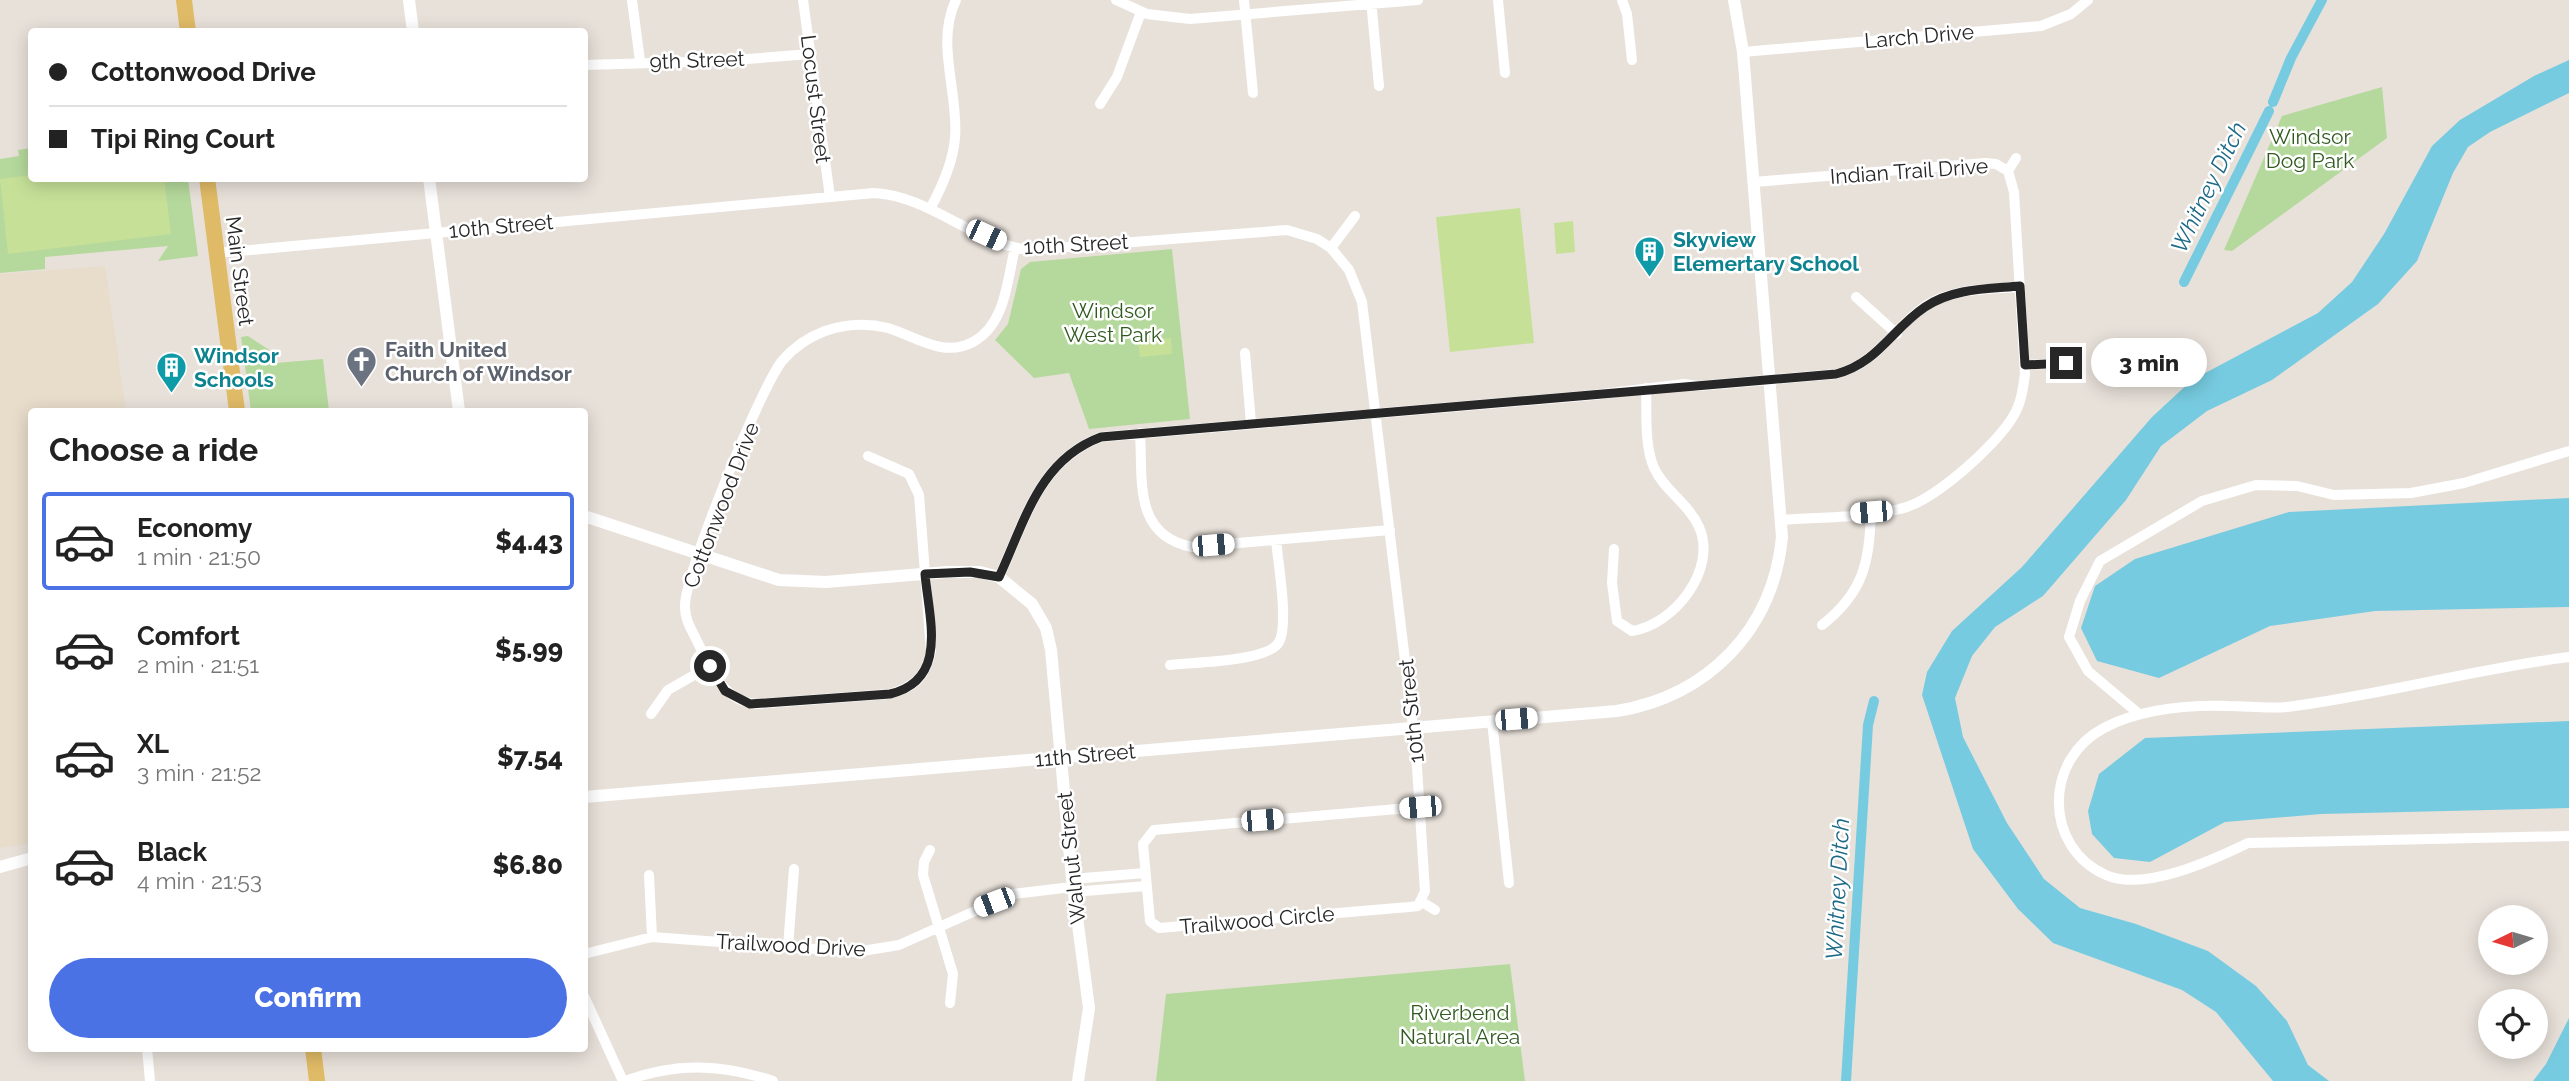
<!DOCTYPE html>
<html lang="en">
<head>
<meta charset="utf-8">
<style>
  body { margin:0; font-family:Raleway,sans-serif; background:#f6f6f6; color:#222; height:100vh; display:flex; flex-direction:column; font-size:26px; white-space:nowrap }
  * { box-sizing:border-box; margin:0 }
  p { font-size:23px; color:#767676 }
  .icon { flex:none; width:38px; height:38px; fill:none; stroke:currentColor; stroke-width:2; stroke-linecap:round; stroke-linejoin:round }
  .map { position:relative; flex:1; overflow:hidden }
  .panel { position:absolute; left:28px; top:408px; width:560px; height:644px; display:flex; flex-direction:column; background:#fff; border-radius:7px; box-shadow:0 4px 18px #0003 }
  .panel>* { flex:none }
  .guide { position:absolute; left:28px; top:28px; width:560px; height:154px; border-radius:7px; box-shadow:0 4px 18px #0003; display:grid; align-content:center; height:154px; padding:0 21px; background:#fff }
  .needle { width:46px; rotate:265deg }
  .buttons { position:absolute; left:2478px; top:905px; display:grid; gap:14px }
  .buttons a { display:grid; place-items:center; width:70px; height:70px; border-radius:50%; background:#fff; box-shadow:0 4px 18px #0003; font-size:35px }
  .end { position:absolute; width:32px; height:32px; margin:-16px; border:9px solid #272727; background:#fff; box-shadow:0 0 0 4px #fff }
  .from { border-radius:50% }
  .bubble { position:absolute; height:49px; border-radius:24px; background:#fff; box-shadow:0 4px 18px #0003; font-size:23px; font-weight:800; line-height:49px; text-align:center }
  .car { position:absolute; width:21px; height:42px; margin:-21px -10px; border-radius:9px; box-shadow:0 0 5px 2px #0007; background:linear-gradient(#fff 24%,#345 0 40%,#fff 0 76%,#345 0 86%,#fff 0) }
  .guide b { display:flex; align-items:center; gap:24px; height:66px; font-size:26px }
  .guide b+b { border-top:2px solid #e0e0e0 }
  .guide i { width:18px; height:18px; background:#222 }
  ul { padding:0; list-style:none }
  li { display:flex; align-items:center; gap:21px; height:98px; margin:0 14px 10px; padding:0 7px; border:4px solid transparent; border-radius:7px }
  li div { flex:1 }
  li b { display:block; font-size:26px }
  li em { font-style:normal; font-weight:800 }
  li.on { border-color:#4a72e5 }
  li>.icon { width:63px; height:63px; stroke-width:1.5 }
  h2 { padding:0 21px; font-size:32px; line-height:84px }
  .primary-button { display:flex; gap:14px; margin-top:auto; padding:14px 21px }
  .primary-button a { flex:1; height:80px; border-radius:42px; background:#4a72e5; color:#fff; font-size:28px; font-weight:800; line-height:80px; text-align:center }
  .map>svg:first-child { display:block }
</style>
</head>
<body>
<div class="map">
<svg width="2569" height="1081" viewBox="0 0 2569 1081">
  <rect width="100%" height="100%" fill="#e8e1da"/>
  <!-- education -->
  <path fill="#e8ddcb" d="M105 266 126 411H32L31 843 0 848V274Z"/>
  <!-- green -->
  <path fill="#b5d99c" d="M2382 87 2387 138 2232 251 2224 250 2282 116Z
    M31 148 32 178 188 179 198 256 158 261 168 246 45 257V269L0 273V159L19 156 18 150Z
    M1172 249 1190 419 1089 429 1069 373 1034 378 995 340 1008 324 1021 269 1030 262Z
    M248 336 274 353 276 363 323 359 329 411H251L241 337Z
    M1510 964 1525 1081H1156L1166 994Z"/>
  <!-- pitch -->
  <path fill="#c6e098" d="M31 175 32 178 164 179 171 234 8 254 0 179Z
    M1520 208 1534 343 1450 352 1436 217Z
    M1573 221 1575 252 1556 254 1554 223Z
    M1171 338 1172 354 1140 357 1138 340Z"/>
  <!-- water -->
  <path fill="#77cbe0" d="M2569 60V93L2490 132 2468 147 2453 173 2417 261 2378 304 2272 380 2207 411 2161 446 2126 500 2043 596 1995 627 1972 656 1955 698 1963 737 2007 823 2044 879 2080 908 2136 924 2208 951 2256 986 2287 1021 2308 1065 2329 1081H2273L2216 1012 2182 990 2053 943 2018 909 1973 849 1922 695 1927 672 1952 631 2022 567 2152 417 2192 380 2318 313 2352 282 2384 234 2432 146 2460 120 2534 76Z
    M2569 498V607L2375 611 2270 626 2159 678 2097 661 2081 628 2095 586 2135 559 2289 512Z
    M2569 721V808L2321 814 2225 822 2150 862 2114 858 2092 834 2088 811 2099 774 2145 738Z
    M2569 1018V1081H2533L2546 1064Z"/>
  <g fill="none" stroke-linecap="round" stroke-linejoin="round">
    <!-- canal -->
    <path stroke="#77cbe0" stroke-width="10" d="M2273 102 2291 58 2322 0
      M2184 282 2269 111
      M1846 1081 1868 725 1874 701"/>
    <!-- minor -->
    <path stroke="#fff" stroke-width="10" d="M632 0 640 61
      M803 0 830 197
      M1116 0 1147 14 1190 19 1418 0
      M1244 0 1253 93
      M1371 0 1379 86
      M1498 0 1505 73
      M1622 0 1627 14 1632 60
      M1743 52 2041 26 2071 14 2088 0
      M584 65 722 61 810 54
      M1100 104 1117 77 1141 12
      M2008 171 2016 158
      M1754 182 1985 163 1996 164 2008 171 2014 192 2025 374C2023 389 2021 403 2014 415 1997 445 1933 502 1900 509 1862 518 1820 517 1782 520
      M930 209C942 187 953 163 955 138 959 93 935 43 956 0
      M1331 248 1355 216
      M217 253 874 193C931 196 974 244 1030 250L1287 230 1317 239 1331 248 1349 270 1362 302 1416 752 1425 891 1418 906 1409 907 1159 928 1150 921 1143 844 1154 830 1420 807
      M1856 297 1897 334
      M1245 353 1251 423
      M2025 365 2066 363
      M1140 433C1143 481 1133 535 1192 547L1390 530
      M868 456 909 474 919 495 931 651C926 676 914 688 889 694L756 704C721 701 709 664 695 637 690 627 685 619 685 607 683 577 761 387 782 361 793 348 809 337 825 331 845 324 867 323 888 328 917 337 943 358 973 342 1006 324 1007 280 1015 248
      M1614 549 1612 583 1617 621 1632 631C1674 625 1718 569 1699 527 1689 504 1664 490 1654 468 1644 445 1647 412 1646 388
      M999 577C1025 521 1039 460 1101 437L1594 395 1684 384 1698 386 1836 374C1878 363 1892 329 1925 306 1953 288 1988 289 2020 287
      M1822 625C1864 592 1869 563 1871 512
      M2569 657C2474 669 2382 695 2287 707 2268 709 2247 706 2228 706 2188 705 2140 709 2104 728 2044 759 2043 847 2106 875 2144 892 2213 860 2248 843L2569 836
      M1170 665C1193 662 1268 662 1279 642 1289 625 1278 562 1276 540
      M651 714 668 690 710 666
      M2139 714 2088 671 2069 637 2080 601 2100 561 2202 501 2256 485 2297 486 2334 495 2411 493 2464 483 2569 451
      M1492 721 1509 883
      M930 850 924 862 923 875 953 974 950 1003
      M649 875 652 937
      M1072 879 1145 873
      M1073 892 1146 886
      M1422 902 1435 910
      M788 947 794 869
      M584 954 652 937 856 952 899 945 1013 894 1072 887
      M584 996 623 1081
      M147 1048 150 1081
      M625 1081C676 1062 722 1064 773 1081"/>
    <!-- tertiary -->
    <path stroke="#fff" stroke-width="12" d="M409 0 413 32
      M429 178 459 411
      M584 516 779 580 826 582 947 572H980L999 577 1032 604 1046 628 1051 650 1072 879 1089 1008 1078 1081
      M584 797 1617 711C1708 696 1773 630 1782 537L1743 52 1734 0
      M0 867 32 858"/>
    <!-- primary -->
    <path stroke="#e0bb67" stroke-width="16" d="M184 0 188 32
      M207 178 237 411
      M313 1048 317 1081"/>
  </g>
  <g fill="none" stroke-linecap="round" stroke-linejoin="round">
    <!-- route -->
    <path stroke="#272727" stroke-width="9" d="M710 666 725 691 750 704 890 694C949 680 929 619 925 574L970 572 999 577C1025 521 1039 460 1101 437L1836 374C1878 363 1892 329 1925 307 1953 288 1988 289 2020 286L2025 365 2066 363"/>
  </g>
  <!-- icons -->
  <defs>
    <symbol id="building-pin" viewBox="-11 -11 22 30"><path d="M0 17L-7.5 6A9.5 9.5 0 1 1 7.5 6Z" fill="#0f9aa8" stroke="#fff"/><path d="M-4-6H4V6H1V3H-1V6H-4ZM-2.5-4.3h1.7v1.8h-1.7ZM.8-4.3h1.7v1.8H.8ZM-2.5-1h1.7V.8h-1.7ZM.8-1h1.7V.8H.8Z" fill="#fff"/></symbol>
    <symbol id="church-pin" viewBox="-11 -11 22 30"><path d="M0 17L-7.5 6A9.5 9.5 0 1 1 7.5 6Z" fill="#6b7280" stroke="#fff"/><path d="M-1.2-6h2.4v3.5h3.3v2.4h-3.3V6h-2.4V-.1h-3.3v-2.4h3.3Z" fill="#fff"/></symbol>
  </defs>
  <g fill-rule="evenodd">
    <use href="#building-pin" x="1632" y="234" width="35" height="47"/>
    <use href="#church-pin" x="344" y="344" width="35" height="47"/>
    <use href="#building-pin" x="154" y="350" width="35" height="47"/>
  </g>
  <g text-anchor="middle" dominant-baseline="central" stroke-width="5" stroke-linejoin="round" paint-order="stroke">
    <!-- street labels -->
    <g font-size="21" fill="#272727" stroke="#fff">
      <text transform="translate(1919 36) rotate(-5)">Larch Drive</text>
      <text transform="translate(697 60) rotate(-2)">9th Street</text>
      <text transform="translate(816 99) rotate(83)">Locust Street</text>
      <text transform="translate(1909 171) rotate(-4)">Indian Trail Drive</text>
      <text transform="translate(501 226) rotate(-5)">10th Street</text>
      <text transform="translate(1076 244) rotate(-3)">10th Street</text>
      <text transform="translate(240 271) rotate(83)">Main Street</text>
      <text transform="translate(721 505) rotate(-69)">Cottonwood Drive</text>
      <text transform="translate(1411 711) rotate(-96)">10th Street</text>
      <text transform="translate(1085 755) rotate(-5)">11th Street</text>
      <text transform="translate(1071 858) rotate(-96)">Walnut Street</text>
      <text transform="translate(1257 920) rotate(-5)">Trailwood Circle</text>
      <text transform="translate(791 945) rotate(3)">Trailwood Drive</text>
    </g>
    <!-- park labels -->
    <g font-size="21" fill="#315a21" stroke="#fff">
      <text x="2310" y="136">Windsor<tspan x="2310" dy="24">Dog Park</tspan></text>
      <text x="1113" y="310">Windsor<tspan x="1113" dy="24">West Park</tspan></text>
      <text x="1460" y="1012">Riverbend<tspan x="1460" dy="24">Natural Area</tspan></text>
    </g>
    <!-- culture labels -->
    <g font-size="21" font-weight="bold" fill="#0d838f" stroke="#fff" text-anchor="start">
      <text x="1673" y="239">Skyview<tspan x="1673" dy="24">Elemertary School</tspan></text>
      <text x="194" y="355">Windsor<tspan x="194" dy="24">Schools</tspan></text>
    </g>
    <!-- worship labels -->
    <g font-size="21" font-weight="bold" fill="#5b616d" stroke="#fff" text-anchor="start">
      <text x="385" y="349">Faith United<tspan x="385" dy="24">Church of Windsor</tspan></text>
    </g>
    <!-- water labels -->
    <g font-size="23" font-style="italic" fill="#1b6987" stroke="#fff">
      <text transform="translate(2208 187) rotate(-64)">Whitney Ditch</text>
      <text transform="translate(1837 889) rotate(-87)">Whitney Ditch</text>
    </g>
  </g>
</svg>
<div class="buttons">
<a><svg class="needle" viewBox="-14 -14 28 28"><path d="M0-13l5 13h-10z" fill="#e53935"/><path d="M0 13l5-13h-10z" fill="#767676"/></svg></a>
<a><svg class="icon" aria-label="locate" viewBox="0 0 24 24"><circle cx="12" cy="12" r="6"/><path d="M12 2v4M12 18v4M2 12h4M18 12h4"/></svg></a>
</div>
<i class="end from" style="left:710px;top:666px"></i>
<i class="end" style="left:2066px;top:363px"></i>
<div class="bubble" style="left:2091px;top:338px;width:116px">3 min</div>
<i class="car" style="left:986px;top:235px;rotate:115deg"></i>
<i class="car" style="left:1871px;top:512px;rotate:265deg"></i>
<i class="car" style="left:1213px;top:545px;rotate:85deg"></i>
<i class="car" style="left:1516px;top:719px;rotate:85deg"></i>
<i class="car" style="left:1420px;top:807px;rotate:265deg"></i>
<i class="car" style="left:1262px;top:820px;rotate:85deg"></i>
<i class="car" style="left:994px;top:902px;rotate:249deg"></i>
<div class="guide">
<b><i class="from"></i>Cottonwood Drive</b>
<b><i></i>Tipi Ring Court</b>
</div>
<section class="panel">
<h2>Choose a ride</h2>
<ul>
<li class="on"><svg class="icon" aria-label="car" viewBox="0 0 24 24"><path d="M5 17H2v-5l4-1 3-4h7l3 4 3 1v5h-3M9 17h6M6 11h13"/><circle cx="7" cy="17" r="2"/><circle cx="17" cy="17" r="2"/></svg><div><b>Economy</b><p>1 min · 21:50</p></div><em>$4.43</em></li>
<li><svg class="icon" aria-label="car" viewBox="0 0 24 24"><path d="M5 17H2v-5l4-1 3-4h7l3 4 3 1v5h-3M9 17h6M6 11h13"/><circle cx="7" cy="17" r="2"/><circle cx="17" cy="17" r="2"/></svg><div><b>Comfort</b><p>2 min · 21:51</p></div><em>$5.99</em></li>
<li><svg class="icon" aria-label="car" viewBox="0 0 24 24"><path d="M5 17H2v-5l4-1 3-4h7l3 4 3 1v5h-3M9 17h6M6 11h13"/><circle cx="7" cy="17" r="2"/><circle cx="17" cy="17" r="2"/></svg><div><b>XL</b><p>3 min · 21:52</p></div><em>$7.54</em></li>
<li><svg class="icon" aria-label="car" viewBox="0 0 24 24"><path d="M5 17H2v-5l4-1 3-4h7l3 4 3 1v5h-3M9 17h6M6 11h13"/><circle cx="7" cy="17" r="2"/><circle cx="17" cy="17" r="2"/></svg><div><b>Black</b><p>4 min · 21:53</p></div><em>$6.80</em></li>
</ul>
<div class="primary-button"><a>Confirm</a></div>
</section>
</div>
</body>
</html>
